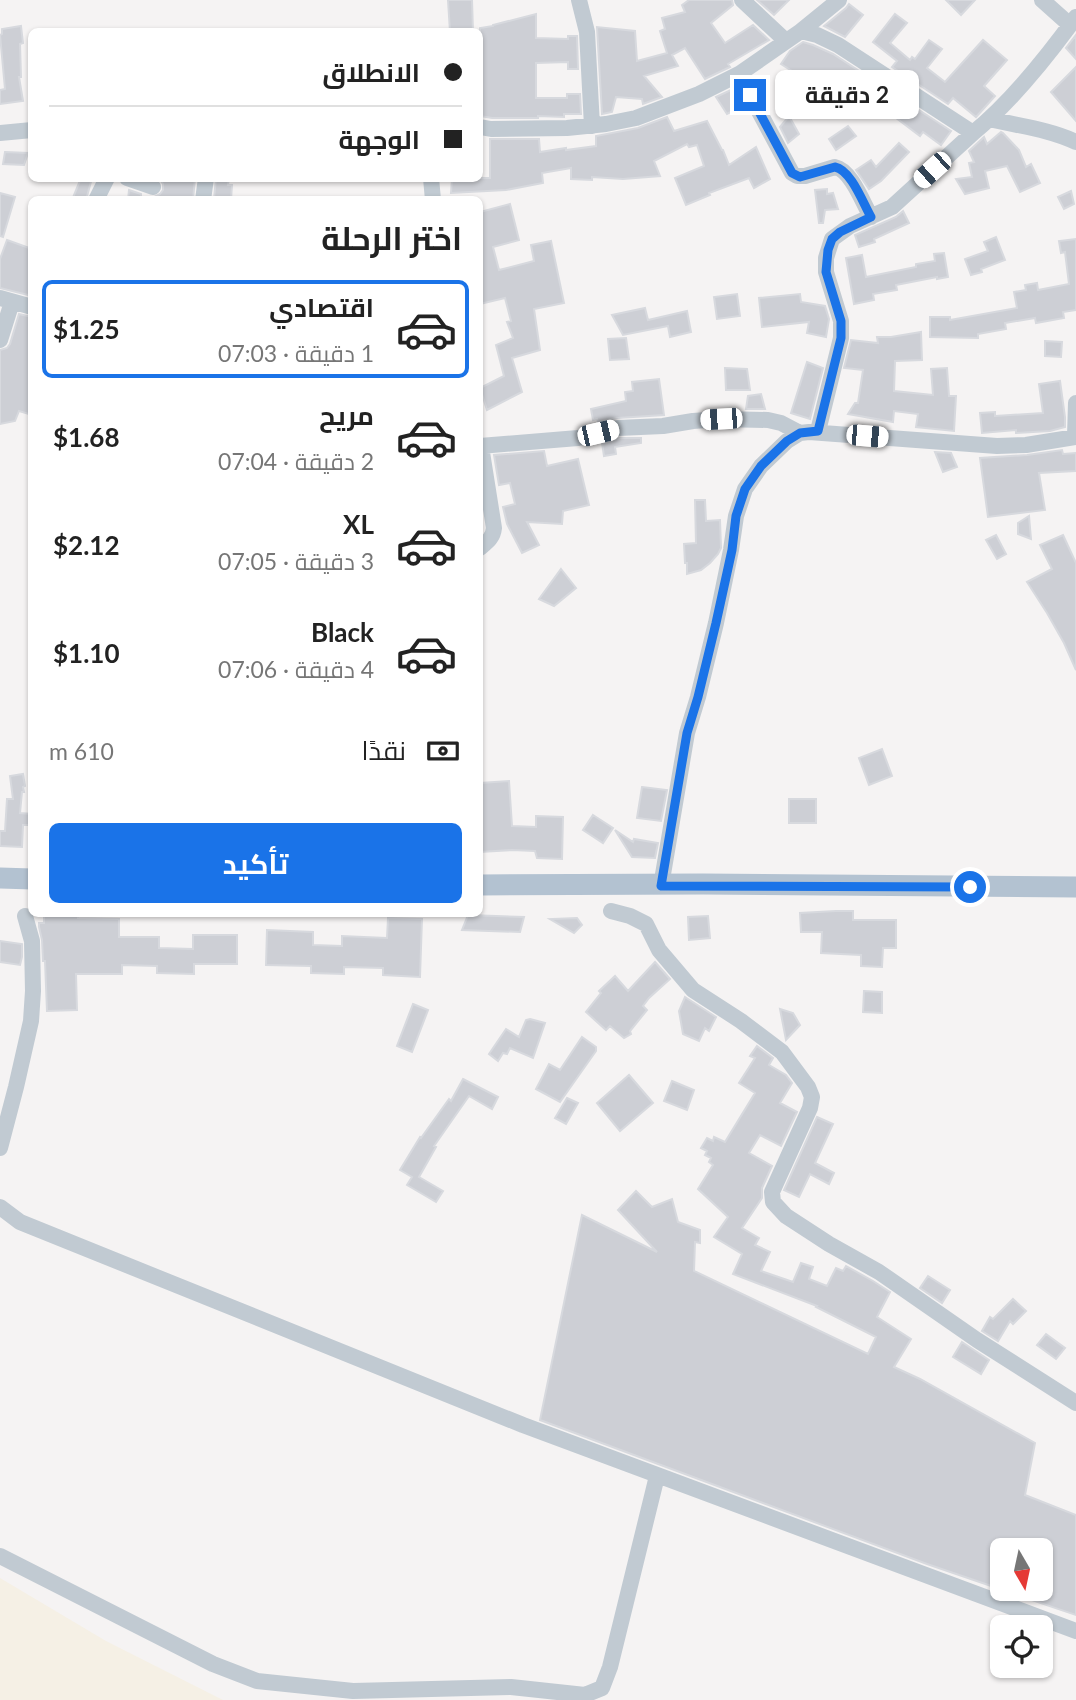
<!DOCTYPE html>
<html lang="ar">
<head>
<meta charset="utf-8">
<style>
  body { margin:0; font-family:Lato,Cairo,sans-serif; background:#f2f2f2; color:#222; direction:rtl; height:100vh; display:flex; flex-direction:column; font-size:26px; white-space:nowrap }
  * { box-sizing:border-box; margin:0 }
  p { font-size:23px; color:#767676 }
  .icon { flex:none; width:38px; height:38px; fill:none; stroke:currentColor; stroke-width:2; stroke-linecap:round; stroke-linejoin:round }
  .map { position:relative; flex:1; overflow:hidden; direction:ltr }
  .sheet { position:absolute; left:28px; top:196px; width:455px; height:721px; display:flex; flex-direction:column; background:#fff; border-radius:10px; box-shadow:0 2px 5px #0004; direction:rtl }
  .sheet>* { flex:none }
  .top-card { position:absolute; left:28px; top:28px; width:455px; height:154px; border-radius:10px; box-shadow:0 2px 5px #0004; direction:rtl; display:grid; align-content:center; height:154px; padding:0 21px; background:#fff }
  .needle { width:46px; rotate:171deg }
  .buttons { position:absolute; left:990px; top:1538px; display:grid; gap:14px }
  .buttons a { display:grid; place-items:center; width:63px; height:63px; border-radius:10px; background:#fff; box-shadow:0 2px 5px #0004; font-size:35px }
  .end { position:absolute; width:32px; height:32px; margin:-16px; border:9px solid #1a73e8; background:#fff; box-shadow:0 0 0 4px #fff }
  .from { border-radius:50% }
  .bubble { position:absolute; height:49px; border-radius:10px; background:#fff; box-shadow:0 2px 5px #0004; font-size:23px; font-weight:700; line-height:49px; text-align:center; direction:rtl }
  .car { position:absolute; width:21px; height:42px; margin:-21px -10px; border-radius:9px; box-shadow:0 0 5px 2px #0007; background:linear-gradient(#fff 24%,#345 0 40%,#fff 0 76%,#345 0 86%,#fff 0) }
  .top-card b { display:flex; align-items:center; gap:24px; height:66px; font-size:26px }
  .top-card b+b { border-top:2px solid #e0e0e0 }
  .top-card i { width:18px; height:18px; background:#222 }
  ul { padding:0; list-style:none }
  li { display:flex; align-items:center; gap:21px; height:98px; margin:0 14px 10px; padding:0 7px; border:4px solid transparent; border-radius:10px }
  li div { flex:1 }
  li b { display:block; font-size:26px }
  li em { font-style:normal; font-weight:700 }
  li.current { border-color:#1a73e8 }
  li>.icon { width:63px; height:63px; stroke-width:1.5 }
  h2 { padding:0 21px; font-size:32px; line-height:84px }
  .pay { display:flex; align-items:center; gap:18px; height:77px; padding:0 21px; font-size:26px }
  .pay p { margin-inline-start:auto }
  .primary-button { display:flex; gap:14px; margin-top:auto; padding:14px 21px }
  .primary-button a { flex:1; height:80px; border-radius:10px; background:#1a73e8; color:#fff; font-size:28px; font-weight:700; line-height:80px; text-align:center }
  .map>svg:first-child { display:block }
</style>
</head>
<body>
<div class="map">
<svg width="1076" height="1700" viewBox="0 0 1076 1700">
  <rect width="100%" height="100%" fill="#f5f3f3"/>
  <!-- sand -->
  <path fill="#f5f0e5" d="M0 1578 106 1641 223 1700H0Z"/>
  <!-- building -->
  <path fill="#cdcfd5" stroke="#d7d9de" stroke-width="2" d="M448 0H472L473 32H450Z
    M689 0H732L733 5 711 23 725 43 753 25 769 40 728 64 730 67 705 79 685 48 672 55 678 66 644 76 662 97 643 104 642 99 616 97 612 112 602 114 597 27 635 31 637 61 667 53 660 31 665 29 662 18 685 12 682 5Z
    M757 0H789L774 15Z
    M946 0H975L961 15Z
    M849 4 863 15 845 37 824 26 846 8Z
    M536 14V38L568 39V36H577L578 69H568V62L536 63V98H567V94H580L581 114H564V117L538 116V118H492L480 116V28L493 26V25Z
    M895 14 907 23 890 43 910 60 912 57 915 59 929 40 942 49 927 68 945 82 983 40 1007 60 984 86 995 96 976 117 953 98 948 104 892 67 897 61 873 42Z
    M21 26 23 43 20 44 21 77H19L23 101 0 104V90L5 89 0 35 2 34V29Z
    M1076 35V59L1066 48Z
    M803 42 813 45 833 54 951 131 941 145 923 132 920 136 867 96 865 98 841 80 831 96 781 64 790 51Z
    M1076 67V121L1051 92Z
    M735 88 744 105 727 114 716 97Z
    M789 116 799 134 788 143 780 127Z
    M667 117 674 131 707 121 722 150H723L729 165 756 147 770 179 754 188 749 178 709 193 710 195 686 205 675 178 704 166 697 145 689 147 687 144 654 161 660 176 623 179 592 177V180L571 179V168L542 173 543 183 506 190 451 193 452 178H490V139H539L540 152 566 148V150L596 146V136L638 128Z
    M848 126 856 136 836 150 829 139Z
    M1001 132 1003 133 1019 150 1026 167 1031 164 1040 183 1020 192 1007 166 985 171 989 188 965 194 956 179 972 177 969 163 974 162 969 151 984 137 987 144Z
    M899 143 909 152 881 181 869 189 856 170 871 160 876 167Z
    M5 152 28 153 24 165 3 164Z
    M81 178H92L86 200H72Z
    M159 178H195L193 200H154V197L160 194 163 190V184Z
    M216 178H229L228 185H232L231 200 214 199Z
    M827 189V194L833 193 838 209 825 210 823 223H819L815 190Z
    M129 190 141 194V200H128Z
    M1071 191 1074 204 1064 209 1058 197Z
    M0 193 15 197 3 237 0 236Z
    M510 204 519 240 493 247 499 270 534 261 531 245 551 241 564 303 534 309 540 350 512 358 522 392 487 410 480 388 504 376 496 345 513 338 507 322 511 321 505 298 480 304V212Z
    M903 211 909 223 874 239 875 242 859 247 855 235 896 217Z
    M996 237 1005 260 981 269 982 272 971 275 965 259 988 251 984 242Z
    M1076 239V310L1063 312 1064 318 1036 323 1035 318 1005 323 1006 329 978 334V338L930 337V317H950V320L1017 308 1014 292 1026 290 1025 285 1037 283 1038 290 1069 284 1065 252 1061 253 1059 241Z
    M7 240 32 249V296L0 288V259Z
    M944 253 948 277 937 279V277L896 285 897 290 873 294 874 300 854 304 846 258 862 255 866 277 916 267V264L935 261 934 254Z
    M737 294 740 316 717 319 714 297Z
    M800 294 801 302 825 306 829 319 826 337 807 333 809 322 762 327 759 298Z
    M645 308 648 320 687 311 691 332 670 337 668 326 623 335 612 315Z
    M19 314 32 317V415L19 411 15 421 0 424V350L7 348 10 344Z
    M921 332 922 360 895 361 894 391 933 395 931 369 947 368 949 396H956L954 431 916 427 918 414 894 411 893 422 848 414 855 403H858L863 370 844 368 851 340 878 343 877 337H891Z
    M626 338 629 359 610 360 608 339Z
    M1045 341 1062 342 1061 357 1045 356Z
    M807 362 823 368 810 419 791 413Z
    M725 368 747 369 750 390H726Z
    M659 379 664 415 617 418 598 422 597 419 593 420 591 409 626 401 625 392 633 391 632 382Z
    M1060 381 1065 417V427L1050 431 1016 433V430L982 433 980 413 995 412V416L1043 413 1039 384Z
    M761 394 765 409H746L748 396Z
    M620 438H641V443L615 447 616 454 604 456 602 443Z
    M1062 450 1063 454 1076 453V471L1039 473 1045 510 988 517 980 458 1027 455Z
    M544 451 547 466 578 459 589 505 563 511 562 524 527 522 539 545 522 553 507 524 503 507 515 504 510 483 499 485 494 455Z
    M935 452 951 453 957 467 943 472Z
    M695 500H705L706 521 720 520 721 548 718 554 710 563 701 570 687 574V563H685L684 544 696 543Z
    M1029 516 1031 539 1018 534V523Z
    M996 535 1006 554 997 559 986 540Z
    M1063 535 1076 563V670L1064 643 1047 613 1027 582 1052 569 1040 545Z
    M561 569 576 588 554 606 539 599Z
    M882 749 892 776 869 785 859 758Z
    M23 774 25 786 23 787 24 792H22L20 813 32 814V825H23L22 847 0 846V831H5L7 799H13L10 776Z
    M509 781 512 826 536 827V816L563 817 562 859 537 858 535 851 512 850 480 852V783Z
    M642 787 667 790 661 821 637 818Z
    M789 799H816V823H789Z
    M593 815 613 828 603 843 583 830Z
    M615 830 633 842 634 839 658 843 655 858 632 857Z
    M836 911H853V920H896V948H883L882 967 861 966V955L821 953 822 932H801L800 913Z
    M44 914H78V918L119 919V937H159V948L193 949V935H237V964H194V974L157 973V966L122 965V974H76L77 1010 47 1011 45 961H43L42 940 39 927V923H44Z
    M468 915 524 917 520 932 462 930Z
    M708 916 710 938 689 940 688 917Z
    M388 918 422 919 420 977 383 975V968L344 967V974L311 973V966L266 965 267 930 313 932V945L342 946V936L387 938Z
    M577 918 582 925 574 933 550 919Z
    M0 941 22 944V957L20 965 0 962Z
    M655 962 670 979 649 998 643 1006 647 1010 630 1031 631 1034 624 1038 610 1026 606 1030 586 1012 601 993 599 991 615 976 628 991Z
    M864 991 882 992V1013L863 1012Z
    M685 997 716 1017 709 1031 705 1028 699 1041 683 1034 679 1011Z
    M413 1004 428 1010 412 1052 397 1046Z
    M780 1009 793 1013 800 1025 786 1040Z
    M530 1019 545 1023 533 1058 510 1048 507 1054 503 1053 498 1061 489 1054 506 1029 519 1037 526 1020Z
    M582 1037 596 1047V1051L560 1102 536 1089 549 1064 560 1070Z
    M757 1046 773 1058 769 1065 786 1075 792 1083 780 1103 797 1112 781 1146 760 1135 749 1153 772 1166 762 1188V1198L742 1228 759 1238 755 1245 770 1252 761 1271 793 1282 801 1263 813 1267 809 1279 827 1286 836 1268 843 1271 846 1266 873 1281 890 1292 877 1317 911 1339 894 1367 920 1379 1035 1443 1025 1495 1076 1515V1615L1005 1591V1589H1041V1550H1003V1590L927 1564 540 1420 582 1215 657 1252 618 1210 636 1191 652 1207 672 1199 678 1222 700 1230V1243L695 1242 694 1271 868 1354 876 1337 816 1307 817 1306 733 1274 742 1254 714 1237 728 1217 698 1189 713 1165 709 1162 711 1158 705 1155 707 1151 701 1148 707 1138 713 1141 714 1137 725 1142 755 1093 739 1083 755 1058 750 1056Z
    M629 1075 653 1103 620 1131 597 1103Z
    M463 1079 498 1097 492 1109 469 1096 434 1146 436 1147 419 1177 443 1191 436 1202 407 1185 412 1177 400 1170 420 1137 421 1138 449 1099 451 1101Z
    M672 1081 694 1090 687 1110 664 1101Z
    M567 1098 578 1103 566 1124 555 1118Z
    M817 1117 833 1124 815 1163 834 1173 829 1184 810 1174 799 1197 784 1190Z
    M928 1276 950 1290 942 1303 920 1288Z
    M1013 1299 1026 1311 1013 1324 1010 1321 998 1341 982 1331 990 1317 993 1319Z
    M1046 1334 1065 1348 1056 1359 1037 1345Z
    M962 1342 989 1360 981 1374 953 1357Z"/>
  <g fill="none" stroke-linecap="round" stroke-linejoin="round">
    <!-- minor -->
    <path stroke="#c1cad2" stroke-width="16" d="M579 0 587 32 592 126
      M742 0 786 41
      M1042 0 1070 25
      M801 31 839 0
      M739 74 792 173 797 176H805L835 167C851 170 863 203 871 217
      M990 119C1018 126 1049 129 1076 142
      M480 127 491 129 567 128 606 124 636 118 699 94 739 74 801 31 817 35 838 45 973 133C1011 102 1047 57 1076 17
      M0 133 32 130
      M127 178 153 187
      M431 178 433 200
      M96 200 107 178
      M203 200 206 178
      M0 298 32 307
      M0 340 12 302
      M818 431 841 338V321L826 272V258L832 239 850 226 892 207 973 133
      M1075 436 1076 403
      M480 446 578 438 618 428 663 426 693 421 721 419 768 420 781 423 800 433
      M480 548C487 542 493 538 494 528L481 446
      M661 886 687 733 698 697 716 623 731 550 736 516 745 489 761 466 787 441 800 433 809 432 997 446 1026 445 1076 437
      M611 911 630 916 646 924 659 950 693 990 741 1021 782 1052 808 1087 812 1097 810 1108 772 1192 773 1202 786 1216 829 1244 879 1272 977 1340 1076 1403
      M0 1148 16 1087 31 1021 33 991 32 941 25 916
      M0 1207 20 1222 523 1425 1076 1631
      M0 1556 213 1664 257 1681 353 1691 511 1687 585 1695 602 1688 610 1667 657 1476"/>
    <!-- major -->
    <path stroke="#b3c2d1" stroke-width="21" d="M0 878 32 879
      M480 885 703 884 1076 887"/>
  </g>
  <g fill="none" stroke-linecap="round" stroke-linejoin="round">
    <!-- route -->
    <path stroke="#1a73e8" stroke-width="9" d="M750 95 792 173 800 177 835 167C851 170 863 203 871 217L840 232 832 239 828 250 826 272 841 321V338L818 431 800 433 787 441 761 466 745 489 736 516 732 550 716 623 698 697 687 733 661 886 970 887"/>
  </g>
</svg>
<div class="buttons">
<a><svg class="needle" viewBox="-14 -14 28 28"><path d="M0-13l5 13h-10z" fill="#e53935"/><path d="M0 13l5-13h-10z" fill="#767676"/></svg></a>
<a><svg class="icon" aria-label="locate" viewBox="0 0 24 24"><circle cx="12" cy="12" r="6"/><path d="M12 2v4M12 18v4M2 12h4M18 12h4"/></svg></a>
</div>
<i class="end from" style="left:970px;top:887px"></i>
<i class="end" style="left:750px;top:95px"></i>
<div class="bubble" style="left:775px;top:70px;width:144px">2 دقيقة</div>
<i class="car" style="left:932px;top:170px;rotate:228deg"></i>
<i class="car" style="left:721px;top:419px;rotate:267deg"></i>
<i class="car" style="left:598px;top:433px;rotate:77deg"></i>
<i class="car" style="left:867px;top:436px;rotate:95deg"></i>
<div class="top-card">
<b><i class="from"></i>الانطلاق</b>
<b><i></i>الوجهة</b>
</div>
<section class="sheet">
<h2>اختر الرحلة</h2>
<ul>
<li class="current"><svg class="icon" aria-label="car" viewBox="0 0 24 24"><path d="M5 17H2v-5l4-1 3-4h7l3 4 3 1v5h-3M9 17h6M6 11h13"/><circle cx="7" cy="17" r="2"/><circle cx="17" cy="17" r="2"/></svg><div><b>اقتصادي</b><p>1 دقيقة · 07:03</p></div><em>$1.25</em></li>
<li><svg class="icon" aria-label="car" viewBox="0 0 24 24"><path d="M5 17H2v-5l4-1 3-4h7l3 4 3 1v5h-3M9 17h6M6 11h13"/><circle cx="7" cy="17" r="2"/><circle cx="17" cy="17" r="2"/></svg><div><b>مريح</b><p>2 دقيقة · 07:04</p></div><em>$1.68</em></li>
<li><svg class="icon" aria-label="car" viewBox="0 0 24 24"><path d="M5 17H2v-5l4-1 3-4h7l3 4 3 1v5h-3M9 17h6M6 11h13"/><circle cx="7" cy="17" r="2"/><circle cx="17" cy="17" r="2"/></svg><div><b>XL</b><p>3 دقيقة · 07:05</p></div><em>$2.12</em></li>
<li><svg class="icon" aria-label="car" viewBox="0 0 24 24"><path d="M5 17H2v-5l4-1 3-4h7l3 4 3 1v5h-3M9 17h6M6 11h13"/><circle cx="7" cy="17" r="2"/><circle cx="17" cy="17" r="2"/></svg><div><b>Black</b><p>4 دقيقة · 07:06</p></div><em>$1.10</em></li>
</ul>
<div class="pay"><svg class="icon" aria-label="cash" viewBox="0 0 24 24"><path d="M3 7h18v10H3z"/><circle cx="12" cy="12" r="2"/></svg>نقدًا<p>610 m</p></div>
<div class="primary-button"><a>تأكيد</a></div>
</section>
</div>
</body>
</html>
